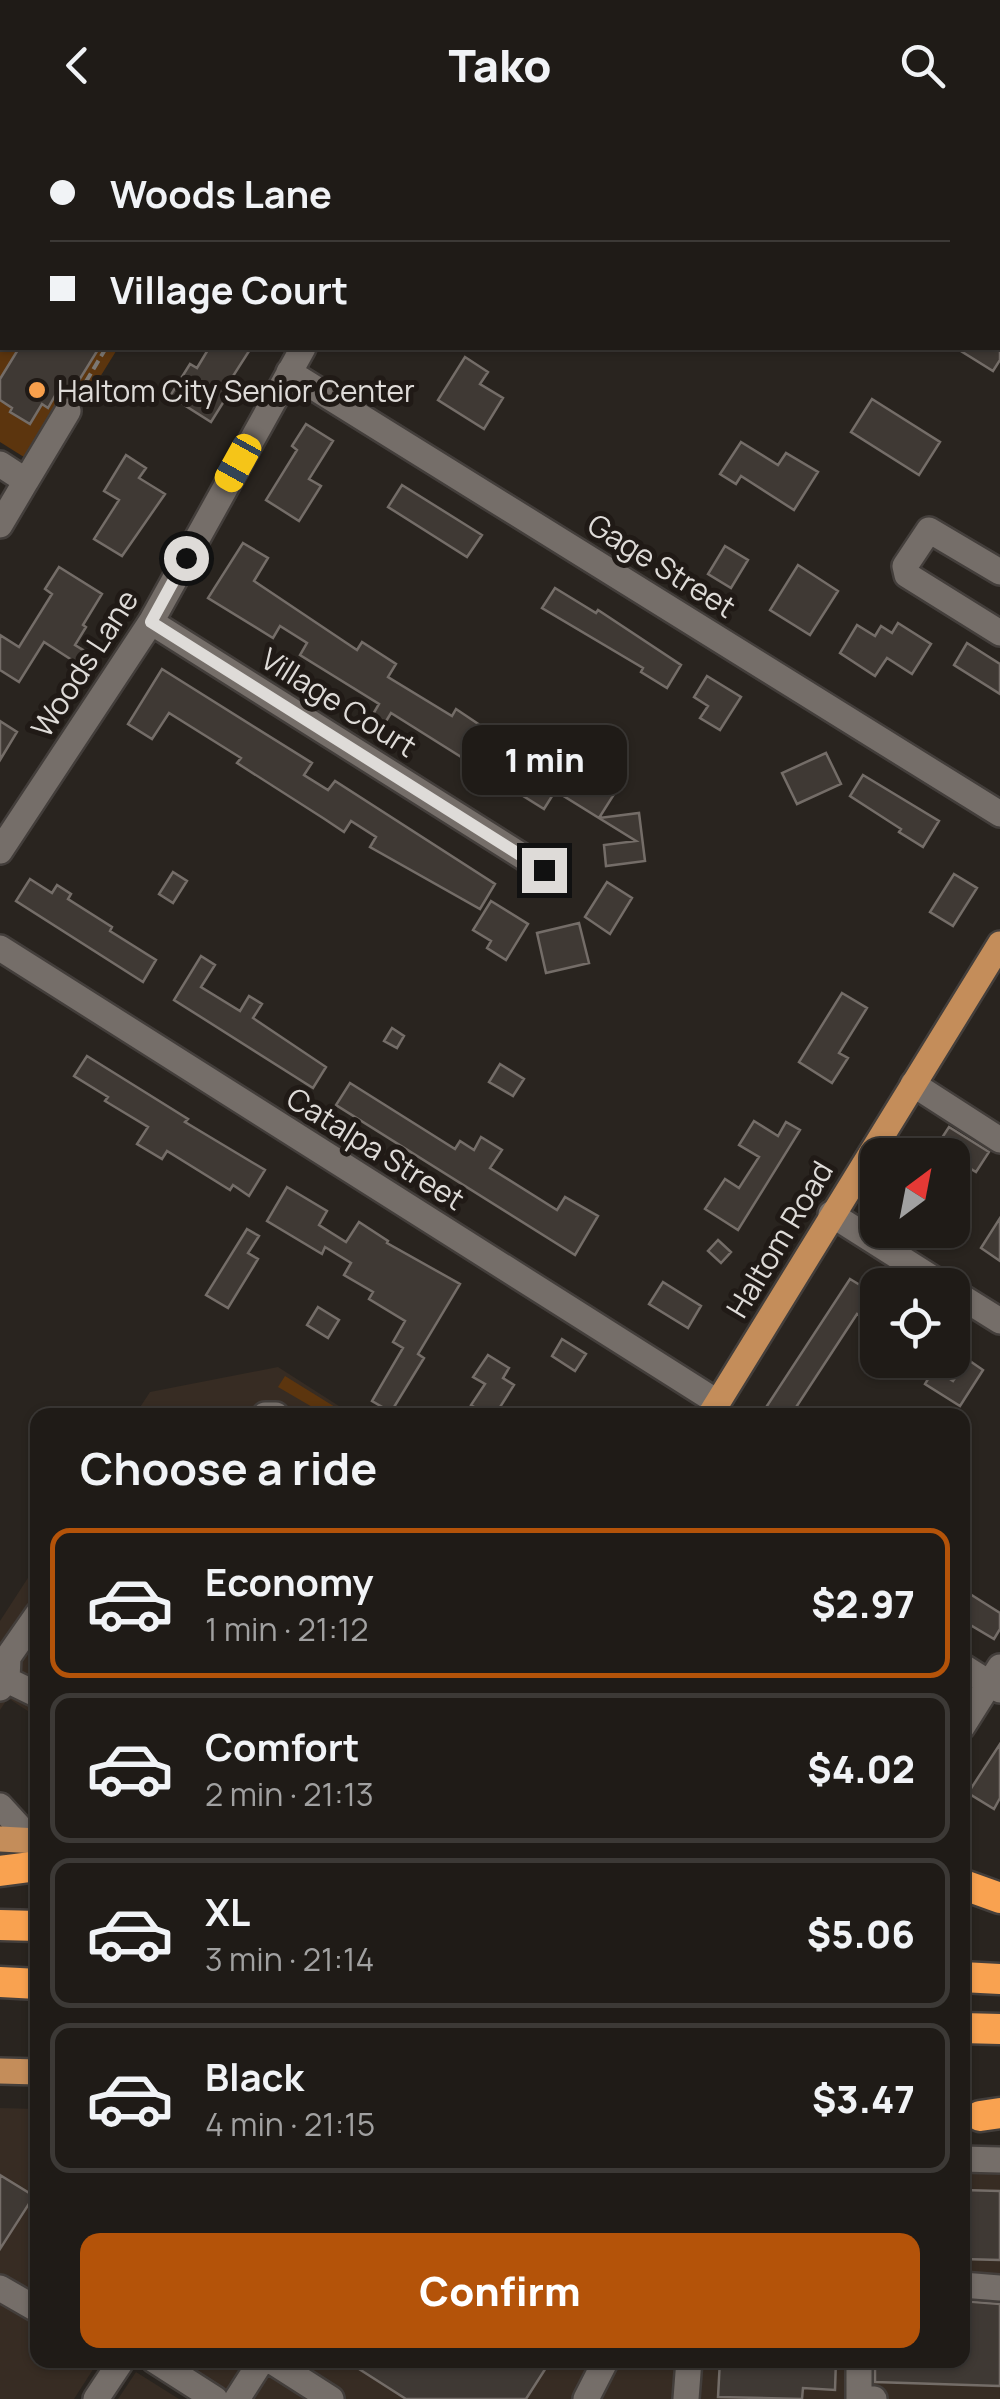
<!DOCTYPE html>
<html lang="en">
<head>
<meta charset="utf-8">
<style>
  body { margin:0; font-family:Manrope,sans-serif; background:#272420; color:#f1f3f6; height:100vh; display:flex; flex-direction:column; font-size:38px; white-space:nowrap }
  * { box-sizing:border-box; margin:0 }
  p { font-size:32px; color:#a1a1a1 }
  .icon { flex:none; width:55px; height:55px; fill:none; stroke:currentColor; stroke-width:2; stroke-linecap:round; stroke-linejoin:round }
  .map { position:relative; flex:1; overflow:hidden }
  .drawer { position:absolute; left:30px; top:1278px; width:940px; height:960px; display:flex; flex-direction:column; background:#1f1b17; border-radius:20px; box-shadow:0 2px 8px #0004,0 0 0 2px #3c3936 }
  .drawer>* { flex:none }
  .guide { position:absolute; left:0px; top:0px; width:1000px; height:220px; box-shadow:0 2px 8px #0004,0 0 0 2px #3c3936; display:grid; align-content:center; height:220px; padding:0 50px; background:#1f1b17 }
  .needle { width:65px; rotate:32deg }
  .buttons { position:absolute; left:860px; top:1008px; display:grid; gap:20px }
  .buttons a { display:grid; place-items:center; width:110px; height:110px; border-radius:20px; background:#1f1b17; box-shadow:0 2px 8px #0004,0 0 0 2px #3c3936; font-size:50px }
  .end { position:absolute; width:45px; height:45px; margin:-22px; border:12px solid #dedbd8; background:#111; box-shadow:0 0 0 5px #111 }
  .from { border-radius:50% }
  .bubble { position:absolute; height:70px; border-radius:20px; background:#1f1b17; box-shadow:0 2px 8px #0004,0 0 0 2px #3c3936; font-size:32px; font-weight:800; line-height:70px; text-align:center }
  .car { position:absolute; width:30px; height:60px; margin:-30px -15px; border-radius:12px; box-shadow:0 0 8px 2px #0007; background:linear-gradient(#f5c518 24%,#345 0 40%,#f5c518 0 76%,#345 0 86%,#f5c518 0) }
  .guide b { display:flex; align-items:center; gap:35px; height:95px; font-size:38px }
  .guide b+b { border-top:2px solid #3c3936 }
  .guide i { width:25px; height:25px; background:#f1f3f6 }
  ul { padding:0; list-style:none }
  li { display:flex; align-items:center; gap:30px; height:150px; margin:0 20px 15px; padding:0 30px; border:5px solid #3c3936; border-radius:20px }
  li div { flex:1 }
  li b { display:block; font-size:38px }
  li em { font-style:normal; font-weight:800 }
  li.current { border-color:#b45309 }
  li>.icon { width:90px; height:90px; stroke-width:1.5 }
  h2 { padding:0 50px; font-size:45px; line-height:120px }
  .primary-button { display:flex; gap:20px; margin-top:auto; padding:20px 50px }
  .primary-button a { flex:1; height:115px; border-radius:20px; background:#b45309; color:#fff; font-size:40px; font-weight:800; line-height:115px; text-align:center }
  header { display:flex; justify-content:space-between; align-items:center; height:130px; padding:0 50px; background:#1f1b17; font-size:45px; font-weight:800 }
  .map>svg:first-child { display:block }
</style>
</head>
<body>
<header><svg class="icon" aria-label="back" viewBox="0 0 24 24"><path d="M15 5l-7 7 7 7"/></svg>Tako<svg class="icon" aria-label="search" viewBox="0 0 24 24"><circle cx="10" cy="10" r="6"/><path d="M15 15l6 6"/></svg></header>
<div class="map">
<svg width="1000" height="2269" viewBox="0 0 1000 2269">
  <rect width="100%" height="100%" fill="#29241f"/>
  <!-- built -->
  <path fill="#372c23" d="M278 1237 353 1285H135L150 1262Z
    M37 1434V1587L8 1568 0 1580V1491Z
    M0 1978 37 1979 38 2230H99L74 2269H0Z
    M963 2020 1000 2022V2269H236L174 2230H962Z
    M136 2242 179 2269H118Z"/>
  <!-- green -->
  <path fill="#5c350e" d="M0 0H253L2 2V218H118L43 339 0 312Z
    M285 1246 348 1285H326L278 1257Z"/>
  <!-- building -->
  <path fill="#3f3934" stroke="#746d68" stroke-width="2.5" d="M19 218H99L70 265 56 264 48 278 42 274 30 294 10 282 12 278 0 270V249Z
    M209 218H251L226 257 231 260 211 292 170 266 190 234 197 238Z
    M956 218H1000V230L993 241Z
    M465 227 488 242 480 254 503 268 484 299 438 270Z
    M872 269 940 312 919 345 851 302Z
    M306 294 333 311 309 349 321 356 299 391 266 370 297 320 292 316Z
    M741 312 778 335 786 323 818 342 794 380 741 346 736 354 720 344Z
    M126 325 146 338 139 348 165 364 122 426 94 409 119 370 104 361Z
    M402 355 482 405 467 427 388 377Z
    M243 413 268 428 254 451 357 520 362 512 396 534 388 547 452 586 456 579 562 650 544 679 391 583 382 598 369 591 379 574 300 525 307 513 280 496 273 508 208 468Z
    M725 416 748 430 731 458 708 444Z
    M798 435 838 461 810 505 770 480Z
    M59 437 102 464 83 495 86 497 75 515 83 520 75 532 44 512 19 552 0 540V505L19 517 52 464 45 459Z
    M555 458 596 483 598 480 681 535 667 558 641 542 643 538 542 478Z
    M898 493 931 514 912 544 887 528 875 546 840 523 857 495 875 506 881 496 892 503Z
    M967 513 1000 534V564L954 535Z
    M162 539 312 633 304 645 328 660 335 651 495 754 480 779 370 717 376 707 351 691 344 702 323 688 237 633 241 628 169 583 152 609 128 594Z
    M707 546 741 567 720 600 700 588 708 576 694 567Z
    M0 591 17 602 0 630Z
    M826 623 841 654 797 674 782 643Z
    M594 643 618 658 599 688 562 665 574 645 587 653Z
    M863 645 939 691 923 717 899 702 901 699 850 666Z
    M639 683 645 731 606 736 604 715 636 711 599 688Z
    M173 742 187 751 173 773 159 764Z
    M954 744 977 758 953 796 930 782Z
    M30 749 52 763 57 755 71 764 68 769 112 797 110 801 156 830 143 852 16 771Z
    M607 752 632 768 610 804 585 787Z
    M491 771 528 794 506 830 487 818 491 811 473 800Z
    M579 793 589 833 546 843 537 803Z
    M201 826 215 835 201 857 240 881 249 866 262 874 253 888 326 937 313 958 174 870Z
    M842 863 867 878 839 923 848 928 832 953 799 932Z
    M392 898 404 906 397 918 384 911Z
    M87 926 188 989 185 992 265 1040 249 1066 233 1055 230 1060 167 1021 162 1029 137 1014 148 997 105 971 108 967 74 946Z
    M500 934 524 949 513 966 489 952Z
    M350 953 455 1019 460 1011 474 1020 481 1007 502 1020 490 1038 557 1080 565 1067 598 1086 575 1125 336 975Z
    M754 991 778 1006 786 992 800 1000 738 1100 705 1079 725 1049 739 1058 759 1027 739 1015Z
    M949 997 989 1022 976 1042 936 1017Z
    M287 1057 327 1081 319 1095 346 1112 359 1092 388 1111 387 1113 460 1154 418 1224 424 1228 391 1282 372 1271 403 1218 393 1212 405 1191 369 1169 373 1162 344 1145 351 1133 325 1117 322 1124 267 1091Z
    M1000 1088V1131L981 1118Z
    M247 1099 259 1106 248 1123 258 1129 228 1178 206 1165Z
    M718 1110 731 1122 721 1133 708 1121Z
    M850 1149 878 1166V1196L857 1184 791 1285H761Z
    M663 1152 701 1176 688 1198 649 1174Z
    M318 1177 339 1190 328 1208 307 1195Z
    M562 1209 586 1224 575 1241 552 1226Z
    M488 1225 509 1238 503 1248 514 1255 495 1285H487L471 1275 485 1254 473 1247Z
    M967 1229 983 1240 960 1276 925 1254 934 1239 953 1251Z
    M970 1464 1000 1483V1499L994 1509 962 1490V1477Z
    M1000 1614V1668L994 1679 968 1663Z
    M0 2045 34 2066 0 2119Z
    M962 2060 1000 2061V2130L962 2129Z
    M962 2171 1000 2174V2256L875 2252V2230H962Z
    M345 2230H551L526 2269H406Z
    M720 2230H836L835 2260 803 2258 802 2269 718 2267Z"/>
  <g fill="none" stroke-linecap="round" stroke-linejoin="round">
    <defs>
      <path id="minor" d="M430 2 432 0
        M289 242 1000 684
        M0 334 26 351 0 395
        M26 351 68 281
        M1000 442 929 400 905 436 907 445 1000 503
        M151 492 544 740
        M0 721 151 492 303 218
        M0 818 717 1272
        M913 954 1000 1010
        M831 1084 943 1155
        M952 1161 1000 1191
        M265 1285H276
        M962 1536 1000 1560
        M7 1550 8 1527 38 1484
        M0 1558 7 1550 38 1565
        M962 1597 1000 1537
        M0 1676 31 1710
        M962 2029 1000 2030
        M962 2155 1000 2158
        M0 2158 38 2180
        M154 2230 215 2269
        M270 2230 331 2269
        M859 2230V2268L874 2269
        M96 2269 122 2230
        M237 2269 262 2230
        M586 2269 606 2230
        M686 2269 689 2230"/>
      <path id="major" d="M710 1285 1000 814
        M0 1709 38 1711
        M0 1941 38 1942"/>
      <path id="highway" d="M0 1741 38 1736
        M964 1755 1000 1768
        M0 1795 38 1796
        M962 1847 1000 1849
        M0 1852 38 1854
        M962 1898 1000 1899
        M980 1986 1000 1983"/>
    </defs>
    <!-- minor casing -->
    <use href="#minor" stroke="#433e3b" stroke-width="30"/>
    <!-- major casing -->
    <use href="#major" stroke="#433e3b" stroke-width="30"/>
    <!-- highway casing -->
    <use href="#highway" stroke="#433e3b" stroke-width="35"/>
    <!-- path -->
    <path stroke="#7c7874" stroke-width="4" stroke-dasharray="10 5" stroke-linecap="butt" d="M222 2 224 0
      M0 73 2 79
      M0 178 2 179
      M78 265 106 218"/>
    <!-- minor -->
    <use href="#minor" stroke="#756e69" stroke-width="25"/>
    <!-- major -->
    <use href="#major" stroke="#c48d5a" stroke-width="25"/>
    <!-- highway -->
    <use href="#highway" stroke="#f9a250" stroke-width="30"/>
  </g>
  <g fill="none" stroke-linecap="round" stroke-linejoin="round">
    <!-- route -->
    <path stroke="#dedbd8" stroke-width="12" d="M186 428 151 492 544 740"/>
  </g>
  <!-- markers -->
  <circle fill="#f9a04c" stroke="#201a16" stroke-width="4" cx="37" cy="260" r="10"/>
  <g text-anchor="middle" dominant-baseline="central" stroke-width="10" stroke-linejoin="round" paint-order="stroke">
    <!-- poi labels -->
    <g font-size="30" fill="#dedbd8" stroke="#201a16" text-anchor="start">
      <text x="57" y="260">Haltom City Senior Center</text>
    </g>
    <!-- street labels -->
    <g font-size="30" fill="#dedbd8" stroke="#201a16">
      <text transform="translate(662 435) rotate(32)">Gage Street</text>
      <text transform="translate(84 533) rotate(-57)">Woods Lane</text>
      <text transform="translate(339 572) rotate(32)">Village Court</text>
      <text transform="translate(376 1018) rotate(32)">Catalpa Street</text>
      <text transform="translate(779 1109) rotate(-59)">Haltom Road</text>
    </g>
  </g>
</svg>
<div class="buttons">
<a><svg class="needle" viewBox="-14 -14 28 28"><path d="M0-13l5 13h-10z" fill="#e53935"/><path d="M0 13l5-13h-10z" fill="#a1a1a1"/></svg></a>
<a><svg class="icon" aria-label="locate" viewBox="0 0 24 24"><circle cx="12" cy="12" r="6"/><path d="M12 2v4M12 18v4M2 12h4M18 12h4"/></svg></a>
</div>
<i class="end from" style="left:186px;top:428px"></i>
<i class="end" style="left:544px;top:740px"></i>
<div class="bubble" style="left:462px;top:595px;width:165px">1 min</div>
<i class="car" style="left:238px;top:333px;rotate:209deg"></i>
<div class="guide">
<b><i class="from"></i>Woods Lane</b>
<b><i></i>Village Court</b>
</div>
<section class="drawer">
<h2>Choose a ride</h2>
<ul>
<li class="current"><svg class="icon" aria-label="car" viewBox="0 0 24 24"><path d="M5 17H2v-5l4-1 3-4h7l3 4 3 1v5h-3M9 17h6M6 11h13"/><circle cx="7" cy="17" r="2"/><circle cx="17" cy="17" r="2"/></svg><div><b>Economy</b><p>1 min · 21:12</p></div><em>$2.97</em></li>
<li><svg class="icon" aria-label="car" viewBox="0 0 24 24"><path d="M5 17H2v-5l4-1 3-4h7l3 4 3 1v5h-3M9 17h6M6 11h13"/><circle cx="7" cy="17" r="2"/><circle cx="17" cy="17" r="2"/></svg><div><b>Comfort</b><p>2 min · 21:13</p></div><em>$4.02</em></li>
<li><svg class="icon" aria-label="car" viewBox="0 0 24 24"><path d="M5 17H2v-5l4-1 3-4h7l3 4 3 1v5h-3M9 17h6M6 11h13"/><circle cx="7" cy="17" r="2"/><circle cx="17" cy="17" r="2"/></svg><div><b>XL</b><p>3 min · 21:14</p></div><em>$5.06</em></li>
<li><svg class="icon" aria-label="car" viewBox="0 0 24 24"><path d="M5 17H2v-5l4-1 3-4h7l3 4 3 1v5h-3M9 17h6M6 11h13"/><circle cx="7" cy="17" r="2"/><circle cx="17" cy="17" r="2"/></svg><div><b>Black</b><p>4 min · 21:15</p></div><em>$3.47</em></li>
</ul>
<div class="primary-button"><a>Confirm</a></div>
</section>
</div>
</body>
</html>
